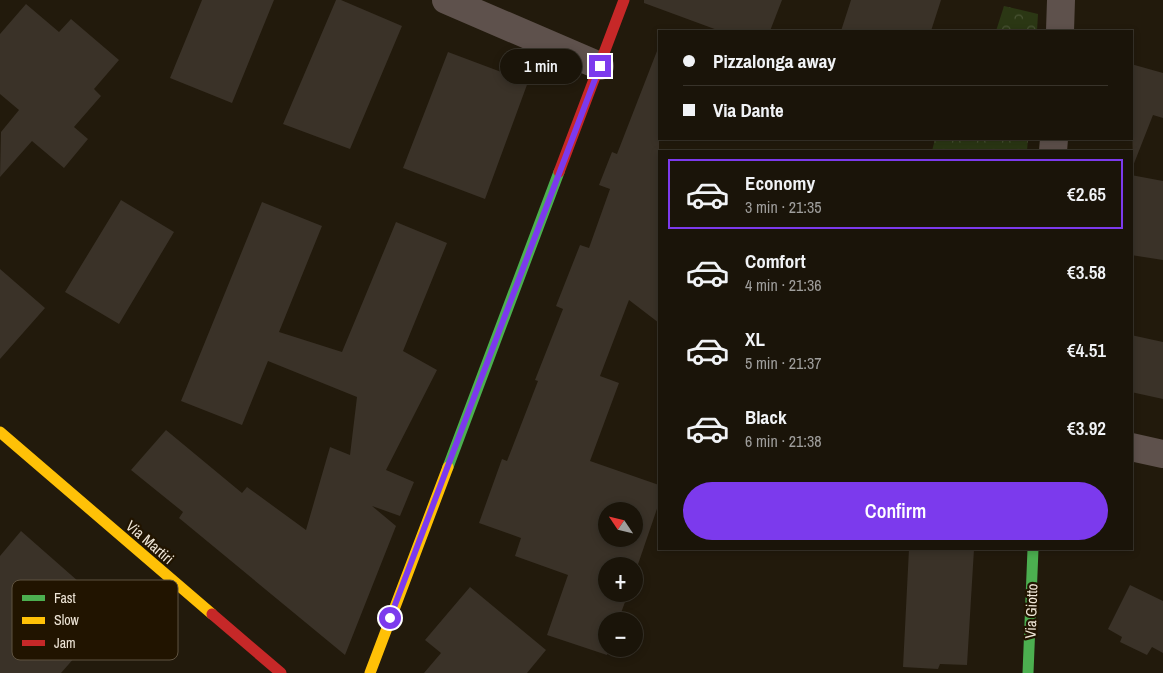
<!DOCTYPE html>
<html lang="en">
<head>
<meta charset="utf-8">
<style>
  body { margin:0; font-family:"Archivo Narrow",sans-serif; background:#231d12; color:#f1f3f6; height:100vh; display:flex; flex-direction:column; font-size:19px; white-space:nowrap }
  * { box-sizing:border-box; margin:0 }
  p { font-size:16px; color:#9f9e9c }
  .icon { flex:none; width:28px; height:28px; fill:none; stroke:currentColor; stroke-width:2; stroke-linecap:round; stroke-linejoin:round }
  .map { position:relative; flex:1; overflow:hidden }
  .sheet { position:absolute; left:658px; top:150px; width:475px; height:400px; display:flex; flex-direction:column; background:#1a1409; border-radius:0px; box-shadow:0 2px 8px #0003,0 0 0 1px #38332a }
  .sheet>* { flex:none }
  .guide { position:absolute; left:658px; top:30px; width:475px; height:110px; border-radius:0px; box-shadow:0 2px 8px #0003,0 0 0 1px #38332a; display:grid; align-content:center; height:110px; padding:0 25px; background:#1a1409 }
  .needle { width:32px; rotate:305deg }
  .fabs { position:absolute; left:598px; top:502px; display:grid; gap:10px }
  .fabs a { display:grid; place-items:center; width:45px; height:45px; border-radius:50%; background:#1a1409; box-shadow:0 2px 8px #0003,0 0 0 1px #38332a; font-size:25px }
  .end { position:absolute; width:22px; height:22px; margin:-11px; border:6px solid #7c3aed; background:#fff; box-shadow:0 0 0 2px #fff }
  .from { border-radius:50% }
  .bubble { position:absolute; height:35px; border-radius:18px; background:#1a1409; box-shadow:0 2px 8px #0003,0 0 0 1px #38332a; font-size:16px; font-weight:600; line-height:35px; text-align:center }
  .guide b { display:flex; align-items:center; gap:18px; height:48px; font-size:19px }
  .guide b+b { border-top:1px solid #38332a }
  .guide i { width:12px; height:12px; background:#f1f3f6 }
  ul { padding:9px 0 0; list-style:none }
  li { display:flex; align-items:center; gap:15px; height:70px; margin:0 10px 8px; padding:0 15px; border:2px solid transparent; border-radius:0px }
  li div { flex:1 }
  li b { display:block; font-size:19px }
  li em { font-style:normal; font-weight:600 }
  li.on { border-color:#7c3aed }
  li>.icon { width:45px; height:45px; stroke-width:1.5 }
  .button { display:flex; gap:10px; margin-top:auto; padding:10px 25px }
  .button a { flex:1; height:58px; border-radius:30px; background:#7c3aed; color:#fff; font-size:20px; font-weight:600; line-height:58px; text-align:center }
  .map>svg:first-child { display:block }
</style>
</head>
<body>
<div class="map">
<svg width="1163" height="673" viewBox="0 0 1163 673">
  <defs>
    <pattern id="park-crowns" width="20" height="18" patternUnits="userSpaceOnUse" patternTransform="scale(1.25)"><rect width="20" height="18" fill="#2b3714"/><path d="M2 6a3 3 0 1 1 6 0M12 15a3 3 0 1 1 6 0" fill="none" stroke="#4a5435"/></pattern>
  </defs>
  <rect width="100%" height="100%" fill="#221a0c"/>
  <!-- park -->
  <path fill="url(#park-crowns)" d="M1004 6 1038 14 1037 31H996Z
    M935 139H1028L1027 151H932Z"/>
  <!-- building -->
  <path fill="#3a3228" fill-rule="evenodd" d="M202 0H274L232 103 170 78Z
    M336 0H341L402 26 350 149 283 124Z
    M644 0H782L770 31H720L644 3Z
    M851 0H941L931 31H841Z
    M26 4 59 32 71 19 119 60 94 89 101 96 74 127 88 139 64 168 32 141 0 177 1 132 19 110 0 94V34Z
    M657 51 659 52V323L629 300 600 376 619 383 590 461 659 485V503L634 576V566H606V594H628L618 621H606V649H609L607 655 547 635 568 575 515 556 521 538 479 523 502 459 507 461 538 381 535 380 563 309 556 306 580 245 589 248 610 189 599 185 612 152 617 154ZM606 511H634V539H606Z
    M448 52 528 82 485 199 403 168Z
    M1131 64 1163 73V118L1153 115 1133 166Z
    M1131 175 1163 181V260L1131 255Z
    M121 200 174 232 119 324 65 292Z
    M262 202 322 226 279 332 342 352 396 222 447 243 403 351 437 370 386 470 414 482 400 516 372 506 396 526 345 655 179 518 183 512 131 470 166 430 242 493 247 487 306 530 330 447 350 455 357 397 268 361 242 425 181 401Z
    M0 269 45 308 0 359Z
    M1131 335 1163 342V399L1131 392Z
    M21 531 120 618 90 654 83 648 61 673H0V556Z
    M909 549H974L967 665 940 664 938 669 903 667Z
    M1130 585 1163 601V653L1152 647 1147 655 1120 642 1122 637 1108 629Z
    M470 587 546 650 527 673H424L441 653 425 640Z"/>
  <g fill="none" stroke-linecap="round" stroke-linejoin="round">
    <!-- street -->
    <path stroke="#5e514c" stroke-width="28" d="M446 0 600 66
      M1060 31 1061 0
      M1053 151 1054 139
      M1131 447 1163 454"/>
    <!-- fast -->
    <path stroke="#4caf50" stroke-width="11" d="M448 467 559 172
      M1028 673 1033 549"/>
    <!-- slow -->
    <path stroke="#ffc107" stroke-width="11" d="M0 432 212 614
      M370 673 448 467"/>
    <!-- jam -->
    <path stroke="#c62828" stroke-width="11" d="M559 172 624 0
      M212 614 281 673"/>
  </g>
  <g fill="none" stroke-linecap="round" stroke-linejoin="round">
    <!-- route -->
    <path stroke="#7c3aed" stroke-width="6" d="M390 618 600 66"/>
  </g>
  <g text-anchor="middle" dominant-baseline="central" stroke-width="4.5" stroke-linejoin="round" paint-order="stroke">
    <!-- street labels -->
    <g font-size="15" fill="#efe6d7" stroke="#211400">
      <text transform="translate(150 542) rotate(41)">Via Martiri</text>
      <text transform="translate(1031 611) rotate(-88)">Via Giotto</text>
    </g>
  </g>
  <!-- legend -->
  <rect x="12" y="580" width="166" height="80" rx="8" fill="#211400" stroke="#5f5340" stroke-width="1"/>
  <rect x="22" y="595" width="23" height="6" fill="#4caf50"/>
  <rect x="22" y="617" width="23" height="7" fill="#ffc107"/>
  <rect x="22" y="640" width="23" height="6" fill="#c62828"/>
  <g font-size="14" fill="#efe6d7">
    <text x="54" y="603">Fast</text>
    <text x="54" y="625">Slow</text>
    <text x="54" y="648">Jam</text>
  </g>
</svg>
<div class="fabs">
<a><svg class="needle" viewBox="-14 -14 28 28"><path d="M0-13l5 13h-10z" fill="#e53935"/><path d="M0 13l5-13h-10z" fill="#9f9e9c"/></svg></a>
<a>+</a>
<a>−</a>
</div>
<i class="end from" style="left:390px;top:618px"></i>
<i class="end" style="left:600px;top:66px"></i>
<div class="bubble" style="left:500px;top:49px;width:82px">1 min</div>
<div class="guide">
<b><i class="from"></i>Pizzalonga away</b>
<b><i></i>Via Dante</b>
</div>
<section class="sheet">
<ul>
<li class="on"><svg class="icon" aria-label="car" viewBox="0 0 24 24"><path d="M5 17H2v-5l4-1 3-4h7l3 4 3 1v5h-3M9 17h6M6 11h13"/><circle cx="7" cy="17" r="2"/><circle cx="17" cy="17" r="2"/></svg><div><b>Economy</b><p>3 min · 21:35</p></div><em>€2.65</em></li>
<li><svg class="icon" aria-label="car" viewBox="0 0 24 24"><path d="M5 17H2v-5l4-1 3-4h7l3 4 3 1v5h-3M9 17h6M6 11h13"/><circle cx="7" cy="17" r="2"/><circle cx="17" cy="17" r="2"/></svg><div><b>Comfort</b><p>4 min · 21:36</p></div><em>€3.58</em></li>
<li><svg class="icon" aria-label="car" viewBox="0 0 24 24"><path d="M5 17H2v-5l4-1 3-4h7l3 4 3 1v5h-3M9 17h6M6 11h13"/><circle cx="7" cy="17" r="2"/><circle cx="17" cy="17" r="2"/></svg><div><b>XL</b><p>5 min · 21:37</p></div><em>€4.51</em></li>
<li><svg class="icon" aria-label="car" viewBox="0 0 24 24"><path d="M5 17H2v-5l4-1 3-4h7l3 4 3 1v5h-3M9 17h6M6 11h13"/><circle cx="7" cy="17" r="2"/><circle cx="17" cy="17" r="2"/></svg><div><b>Black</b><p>6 min · 21:38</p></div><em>€3.92</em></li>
</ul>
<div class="button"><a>Confirm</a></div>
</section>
</div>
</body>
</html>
